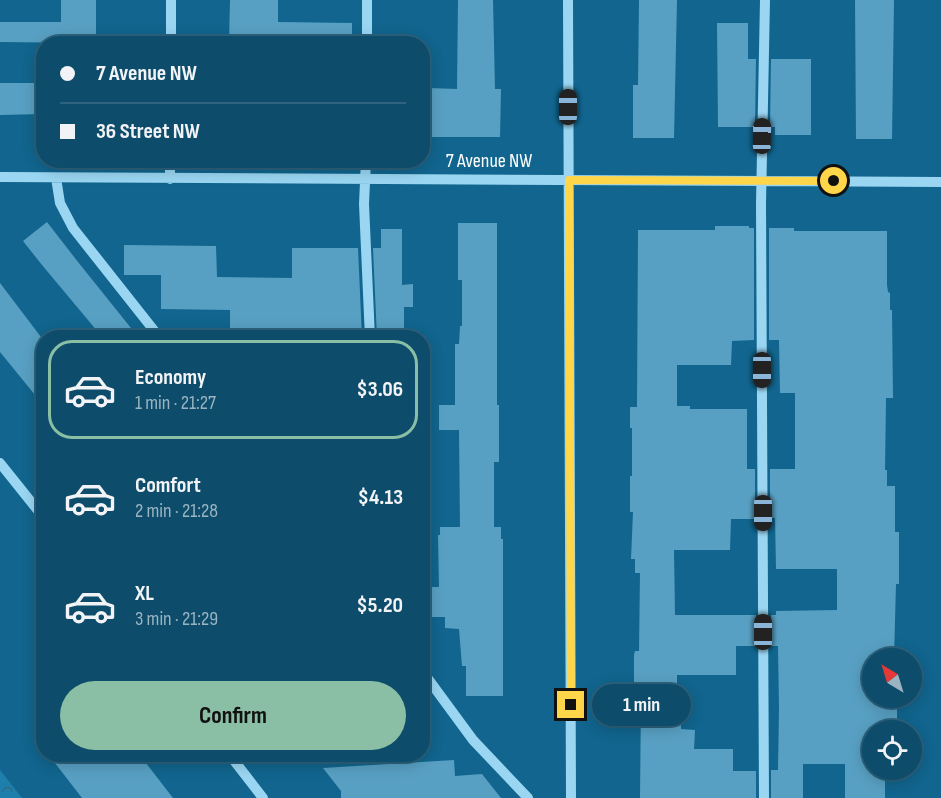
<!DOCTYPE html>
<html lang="en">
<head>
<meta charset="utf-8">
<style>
  body { margin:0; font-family:"Sofia Sans Condensed",sans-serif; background:#165370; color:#f1f3f6; height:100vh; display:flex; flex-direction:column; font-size:22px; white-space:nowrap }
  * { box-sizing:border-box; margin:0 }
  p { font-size:20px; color:#9ab4c1 }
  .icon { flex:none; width:33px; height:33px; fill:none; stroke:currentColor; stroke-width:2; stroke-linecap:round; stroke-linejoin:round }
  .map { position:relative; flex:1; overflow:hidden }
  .details { position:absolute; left:36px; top:330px; width:394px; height:432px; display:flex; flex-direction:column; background:#0d4c6a; border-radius:24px; box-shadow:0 3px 15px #0003,0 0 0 2px #2d637e }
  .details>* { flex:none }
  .banner { position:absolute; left:36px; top:36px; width:394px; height:132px; border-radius:24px; box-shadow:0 3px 15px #0003,0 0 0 2px #2d637e; display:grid; align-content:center; height:132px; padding:0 24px; background:#0d4c6a }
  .needle { width:39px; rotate:322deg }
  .controls { position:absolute; left:862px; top:648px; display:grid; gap:12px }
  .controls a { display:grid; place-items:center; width:60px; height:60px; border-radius:50%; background:#0d4c6a; box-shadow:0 3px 15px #0003,0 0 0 2px #2d637e; font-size:30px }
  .end { position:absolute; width:27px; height:27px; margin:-14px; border:8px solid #ffd54a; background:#111; box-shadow:0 0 0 3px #111 }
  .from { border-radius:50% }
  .bubble { position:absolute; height:42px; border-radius:21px; background:#0d4c6a; box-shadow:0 3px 15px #0003,0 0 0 2px #2d637e; font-size:20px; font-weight:700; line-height:42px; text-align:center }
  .car { position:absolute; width:18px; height:36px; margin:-18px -9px; border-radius:8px; box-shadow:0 0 4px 2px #0007; background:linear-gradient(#222 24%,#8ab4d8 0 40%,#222 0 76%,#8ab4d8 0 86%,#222 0) }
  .banner b { display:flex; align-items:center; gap:21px; height:57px; font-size:22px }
  .banner b+b { border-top:2px solid #2d637e }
  .banner i { width:15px; height:15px; background:#f1f3f6 }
  ul { padding:10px 0 0; list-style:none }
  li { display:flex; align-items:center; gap:18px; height:99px; margin:0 12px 9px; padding:0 12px; border:3px solid transparent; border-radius:24px }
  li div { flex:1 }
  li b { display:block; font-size:22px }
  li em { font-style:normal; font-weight:700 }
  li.selected { border-color:#8abfa5 }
  li>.icon { width:54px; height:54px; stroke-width:1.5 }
  .button { display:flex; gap:12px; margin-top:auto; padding:12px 24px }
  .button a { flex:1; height:69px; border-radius:36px; background:#8abfa5; color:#111; font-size:24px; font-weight:700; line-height:69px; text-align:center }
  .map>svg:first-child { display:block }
</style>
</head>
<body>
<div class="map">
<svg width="941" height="798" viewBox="0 0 941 798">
  <defs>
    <pattern id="park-crowns" width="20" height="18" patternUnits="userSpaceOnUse" patternTransform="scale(1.5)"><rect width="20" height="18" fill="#1f7fac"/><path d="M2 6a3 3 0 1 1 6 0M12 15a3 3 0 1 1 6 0" fill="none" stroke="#336881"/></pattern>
  </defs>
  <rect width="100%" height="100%" fill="#11658e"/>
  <!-- park -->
  <path fill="url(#park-crowns)" d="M0 770 22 798H0Z"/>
  <!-- building -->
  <path fill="#58a0c3" d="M61 0H96V43L0 42V22H61Z
    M230 0H278V22L352 23V44H229Z
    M458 0H493L495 89H501L500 137H428V128H423V98L428 99V88L457 89Z
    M639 0H677L674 138H633V85H638Z
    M855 0H894L892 139H856Z
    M717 23H748V59H756L755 127H718Z
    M771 59H811V135H775V127H770Z
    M0 83H44V114L0 115Z
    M47 222 78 262 139 338H103L42 265 23 241Z
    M458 223H497V405H499V462H494V527H501V539H503V696H466V666H462L459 629 445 628V617H423V587H439L438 535H440V527H460L459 430H439V405H455V344H459L460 326H462V280H458Z
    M715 226H749V228H754V340L732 341 731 365H677V406H690V409H747V469H755V519H731L730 550H674L675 615H756V646H736V675H677V723H681V729L695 730 694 749H733V771H756V798H640L641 697H636L634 694V655L635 651H639L640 573H635V559H631L633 512H630V476H632V428H630V407H637L638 230H715Z
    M769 228H794V231H887V285L888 292 890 293V310H892L893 398H886L885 470H887V486H895V532H899V584H896L894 658H873V698H897V730H873V774H885V798H845V764H803V798H771V770H778L779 709 778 646H771V615H776V611L837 610V569H776L775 518H770V469H795V393H780L779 340H769Z
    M381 229H402V285L413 284V307H404V338H377L373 248H381Z
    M124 245 216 246 217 277 292 278V248H358L362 338 230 335V310L161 309V275H124Z
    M0 283 44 341V406L0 352Z
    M48 754H139L173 798H82Z
    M454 760 455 776 482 774 501 798H341V791L323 768Z"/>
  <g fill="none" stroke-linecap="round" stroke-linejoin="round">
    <!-- minor -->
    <path stroke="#9ad6f2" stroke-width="10" d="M568 0 571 798
      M171 44V0
      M367 44V0
      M170 160V179
      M366 160 364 204 370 338
      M0 177 941 182
      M56 178 60 203 73 228 160 338
      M0 463 44 518
      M423 672 473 740 528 798
      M229 754 263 798
      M764 798 761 204 765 0"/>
  </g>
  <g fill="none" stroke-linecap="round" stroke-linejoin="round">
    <!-- route -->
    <path stroke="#ffd54a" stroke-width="8" d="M571 705 569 180 834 181"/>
  </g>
  <g text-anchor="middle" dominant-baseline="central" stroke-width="6" stroke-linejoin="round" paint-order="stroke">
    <!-- street labels -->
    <g font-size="20" fill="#fff" stroke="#11658e">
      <text x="489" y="161">7 Avenue NW</text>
    </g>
  </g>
</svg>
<div class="controls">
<a><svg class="needle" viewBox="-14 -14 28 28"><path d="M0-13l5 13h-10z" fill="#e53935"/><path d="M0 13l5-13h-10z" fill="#9ab4c1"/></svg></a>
<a><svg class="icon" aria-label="locate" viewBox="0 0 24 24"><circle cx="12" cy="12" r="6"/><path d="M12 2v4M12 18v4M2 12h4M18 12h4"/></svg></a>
</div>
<i class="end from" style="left:834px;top:181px"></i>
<i class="end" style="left:571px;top:705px"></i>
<div class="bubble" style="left:592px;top:684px;width:99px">1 min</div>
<i class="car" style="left:568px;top:107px;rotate:0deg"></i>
<i class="car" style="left:762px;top:136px;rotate:1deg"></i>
<i class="car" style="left:762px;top:370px;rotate:180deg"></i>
<i class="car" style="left:763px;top:513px;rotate:180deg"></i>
<i class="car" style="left:763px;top:632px;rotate:0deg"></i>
<div class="banner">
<b><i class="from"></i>7 Avenue NW</b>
<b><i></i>36 Street NW</b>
</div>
<section class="details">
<ul>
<li class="selected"><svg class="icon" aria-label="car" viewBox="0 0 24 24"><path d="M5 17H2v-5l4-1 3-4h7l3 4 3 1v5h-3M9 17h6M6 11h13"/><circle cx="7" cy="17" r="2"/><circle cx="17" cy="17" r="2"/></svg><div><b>Economy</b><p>1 min · 21:27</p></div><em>$3.06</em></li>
<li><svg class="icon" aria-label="car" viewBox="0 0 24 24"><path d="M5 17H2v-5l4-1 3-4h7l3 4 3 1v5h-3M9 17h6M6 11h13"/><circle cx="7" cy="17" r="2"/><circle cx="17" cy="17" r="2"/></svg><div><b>Comfort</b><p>2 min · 21:28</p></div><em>$4.13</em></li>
<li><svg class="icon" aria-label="car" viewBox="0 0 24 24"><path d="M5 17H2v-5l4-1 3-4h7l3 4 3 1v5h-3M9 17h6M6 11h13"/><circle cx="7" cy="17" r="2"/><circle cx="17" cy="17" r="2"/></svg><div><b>XL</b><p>3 min · 21:29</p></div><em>$5.20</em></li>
</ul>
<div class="button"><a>Confirm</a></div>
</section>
</div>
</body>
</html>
